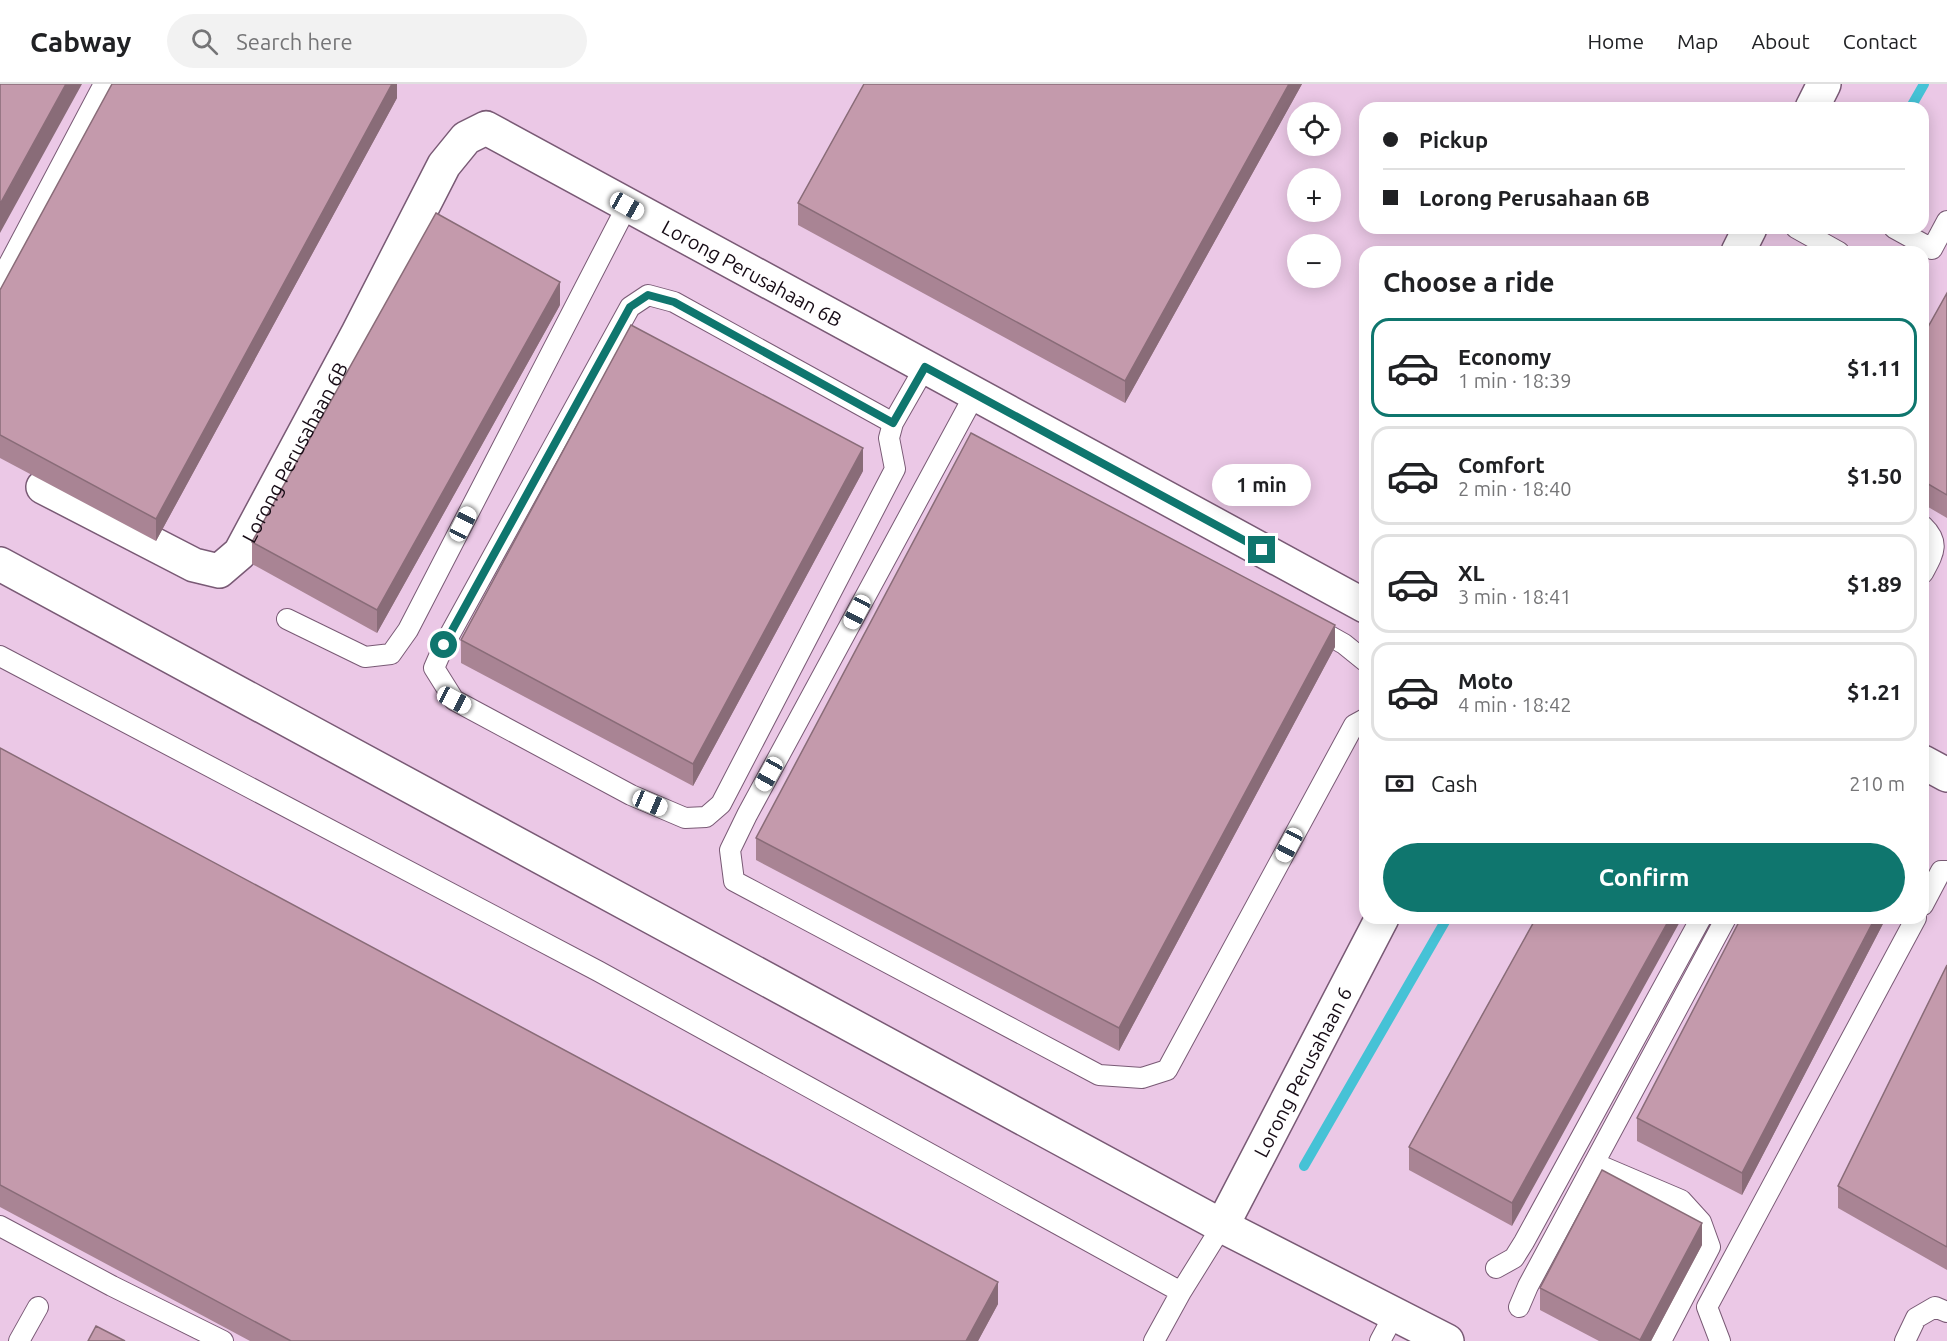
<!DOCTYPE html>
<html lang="en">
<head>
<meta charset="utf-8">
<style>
  body { margin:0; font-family:Ubuntu,sans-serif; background:#f2f2f2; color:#202124; height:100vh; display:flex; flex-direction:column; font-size:22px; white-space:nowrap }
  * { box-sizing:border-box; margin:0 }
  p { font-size:20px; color:#757577 }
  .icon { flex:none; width:33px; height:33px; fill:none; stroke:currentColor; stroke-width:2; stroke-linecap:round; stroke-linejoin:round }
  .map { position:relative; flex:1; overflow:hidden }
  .drawer { position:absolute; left:1359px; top:162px; width:570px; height:678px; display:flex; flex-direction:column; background:#fff; border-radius:18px; box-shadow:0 3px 15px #0003 }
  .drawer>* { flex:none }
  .banner { position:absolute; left:1359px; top:18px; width:570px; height:132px; border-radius:18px; box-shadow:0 3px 15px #0003; display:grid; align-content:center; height:132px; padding:0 24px; background:#fff }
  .buttons { position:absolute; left:1287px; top:18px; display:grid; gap:12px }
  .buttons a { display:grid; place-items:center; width:54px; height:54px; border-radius:50%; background:#fff; box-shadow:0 3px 15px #0003; font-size:30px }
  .end { position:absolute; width:27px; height:27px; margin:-14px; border:8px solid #0f766e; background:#fff; box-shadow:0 0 0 3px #fff }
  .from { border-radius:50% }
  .bubble { position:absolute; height:42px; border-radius:21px; background:#fff; box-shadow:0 3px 15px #0003; font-size:20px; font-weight:600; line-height:42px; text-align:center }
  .car { position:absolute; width:18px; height:36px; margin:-18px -9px; border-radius:8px; box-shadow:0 0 4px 2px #0007; background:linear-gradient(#fff 24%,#345 0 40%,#fff 0 76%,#345 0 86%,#fff 0) }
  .banner b { display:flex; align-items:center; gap:21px; height:57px; font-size:22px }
  .banner b+b { border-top:2px solid #e0e0e0 }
  .banner i { width:15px; height:15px; background:#202124 }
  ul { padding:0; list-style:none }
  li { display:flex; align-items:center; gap:18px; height:99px; margin:0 12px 9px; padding:0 12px; border:3px solid #e0e0e0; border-radius:18px }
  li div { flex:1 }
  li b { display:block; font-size:22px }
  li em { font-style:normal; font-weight:600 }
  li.active { border-color:#0f766e }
  li>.icon { width:54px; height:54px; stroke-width:1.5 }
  h2 { padding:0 24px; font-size:27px; line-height:72px }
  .pay { display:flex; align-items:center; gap:15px; height:66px; padding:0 24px; font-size:22px }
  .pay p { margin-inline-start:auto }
  .action { display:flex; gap:12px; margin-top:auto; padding:12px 24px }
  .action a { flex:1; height:69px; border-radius:36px; background:#0f766e; color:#fff; font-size:24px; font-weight:600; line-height:69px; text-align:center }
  header { display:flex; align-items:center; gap:36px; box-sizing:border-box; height:84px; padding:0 30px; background:#fff; border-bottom:2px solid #e0e0e0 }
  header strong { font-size:28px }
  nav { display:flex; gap:33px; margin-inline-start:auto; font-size:21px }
  .search { width:420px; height:54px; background:#f2f2f2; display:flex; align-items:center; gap:15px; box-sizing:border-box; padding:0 21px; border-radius:33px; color:#757577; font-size:22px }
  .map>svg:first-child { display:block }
</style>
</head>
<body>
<header>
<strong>Cabway</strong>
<div class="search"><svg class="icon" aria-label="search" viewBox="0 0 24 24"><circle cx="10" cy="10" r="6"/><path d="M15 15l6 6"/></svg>Search here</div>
<nav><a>Home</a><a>Map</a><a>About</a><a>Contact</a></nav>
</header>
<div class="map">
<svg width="1947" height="1257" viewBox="0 0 1947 1257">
  <rect width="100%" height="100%" fill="#ebc8e6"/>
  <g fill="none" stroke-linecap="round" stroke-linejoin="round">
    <!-- stream -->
    <path stroke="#46c2d6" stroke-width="10" d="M1912 21 1924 0
      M1304 1082 1447 834"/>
    <defs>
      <path id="service" d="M1796 144 1839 168
        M1894 144 1932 165 1947 137
        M0 197 104 0
        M975 310 747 731 730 766 734 797 1099 991 1142 994 1167 986 1354 641 1365 635
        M893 339 674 218 648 211 630 223 444 561 434 584 454 616 631 711 685 734 706 733 721 720 895 385 889 354 893 339 925 283
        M1923 442C1941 459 1933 470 1923 489
        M287 535 365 573 391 570 408 546 627 122
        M1312 542 1344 560 1365 577
        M0 572 598 887 1181 1208
        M1923 821 1941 787H1947
        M1594 1079 1681 1116 1701 1138 1710 1163 1661 1257
        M0 1142 112 1202 223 1257
        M1496 1184 1514 1174 1524 1158 1701 834
        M1519 1223 1528 1202 1726 834
        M19 1257 38 1223
        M1154 1257 1181 1208 1222 1142
        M1380 1257 1395 1229
        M1720 1257 1707 1223 1916 834
        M1905 1257 1916 1234 1935 1223 1947 1228"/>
      <g id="minor">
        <path d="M1812 24 1824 0"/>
        <path d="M1738 168 1750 144"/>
        <path id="s1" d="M43 403 194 481 219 487 240 469 358 249 444 81 466 54 486 44 1365 522"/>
        <path d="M0 480 1222 1142 1447 1257"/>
        <path d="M1923 678 1947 691"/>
        <path id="s2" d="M1222 1142 1382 834"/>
      </g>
    </defs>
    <!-- service casing -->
    <use href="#service" stroke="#795a75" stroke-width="22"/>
    <!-- minor casing -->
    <use href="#minor" stroke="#795a75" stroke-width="36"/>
    <!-- service -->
    <use href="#service" stroke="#fff" stroke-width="20"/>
    <!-- minor -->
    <use href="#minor" stroke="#fff" stroke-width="33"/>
  </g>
  <!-- wall -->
  <path fill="#a98494" d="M397 0V14L156 457 0 374V206Z
    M864 0H1302L1125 319 798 141V119Z
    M1947 209V434L1923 420V252Z
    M560 221 377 549 252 480V458Z
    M863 387 693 702 461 579V556Z
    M1335 563 1119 967 756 776V754Z
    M0 664 998 1220 978 1257H250L0 1123Z
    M1536 834 1512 1142 1409 1086V1063Z
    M1886 834 1742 1111 1637 1057V1034Z
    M1947 881V1186L1838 1124V1102Z
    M1702 1161 1651 1257H1599L1540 1226V1204Z"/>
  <!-- shaded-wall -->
  <path fill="#896c78" d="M66 0H82L0 149V120Z
    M392 0H397V14L156 457V435Z
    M1289 0H1302L1125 319V297Z
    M560 198V221L377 549V526Z
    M863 364V387L693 702V680Z
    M1335 541V563L1119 967V944Z
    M1670 834H1682L1512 1142V1119Z
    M1875 834H1886L1742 1111V1089Z
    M1702 1139V1161L1651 1257H1640Z
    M998 1198V1220L978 1257H966Z"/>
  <!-- building -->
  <path fill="#c49aac" stroke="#896c78" stroke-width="1.5" d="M0 0H66L0 120Z
    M112 0H392L156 435 0 351V206Z
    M864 0H1289L1125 297 798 119Z
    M436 129 560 198 377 526 252 458Z
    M1947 209V411L1923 397V252Z
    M631 241 863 364 693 680 461 556Z
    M971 349 1335 541 1119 944 756 754Z
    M0 664 998 1198 966 1257H291L0 1101Z
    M1536 834H1670L1512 1119 1409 1063Z
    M1741 834H1875L1742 1089 1637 1034Z
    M1947 881V1163L1838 1102Z
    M1602 1086 1702 1139 1640 1256 1540 1204Z
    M96 1242 125 1257H88Z"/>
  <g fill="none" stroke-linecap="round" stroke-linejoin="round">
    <!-- route -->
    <path stroke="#0f766e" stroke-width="8" d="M444 561 630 223 648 211 674 218 893 339 925 283 1262 466"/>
  </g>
  <g text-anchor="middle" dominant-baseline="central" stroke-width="4.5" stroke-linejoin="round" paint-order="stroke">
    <!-- street labels -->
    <g font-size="20" fill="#160b15" stroke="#ebc8e6">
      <text stroke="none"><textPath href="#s1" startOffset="1022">Lorong Perusahaan 6B</textPath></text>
      <text stroke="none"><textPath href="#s1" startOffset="338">Lorong Perusahaan 6B</textPath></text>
      <text stroke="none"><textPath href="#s2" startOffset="174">Lorong Perusahaan 6</textPath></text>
    </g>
  </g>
</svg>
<div class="buttons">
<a><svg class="icon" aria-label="locate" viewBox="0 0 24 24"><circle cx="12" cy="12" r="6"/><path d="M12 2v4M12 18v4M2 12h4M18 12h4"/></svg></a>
<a>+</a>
<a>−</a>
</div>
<i class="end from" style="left:444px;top:561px"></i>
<i class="end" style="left:1262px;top:466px"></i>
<div class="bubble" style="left:1212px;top:380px;width:99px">1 min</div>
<i class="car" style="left:627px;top:122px;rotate:119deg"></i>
<i class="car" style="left:463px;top:440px;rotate:27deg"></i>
<i class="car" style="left:857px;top:528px;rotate:208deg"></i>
<i class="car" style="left:454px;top:616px;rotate:118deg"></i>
<i class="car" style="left:769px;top:690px;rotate:209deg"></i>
<i class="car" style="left:650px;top:719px;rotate:113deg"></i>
<i class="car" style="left:1289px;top:761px;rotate:208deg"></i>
<div class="banner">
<b><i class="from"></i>Pickup</b>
<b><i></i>Lorong Perusahaan 6B</b>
</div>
<section class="drawer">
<h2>Choose a ride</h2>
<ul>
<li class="active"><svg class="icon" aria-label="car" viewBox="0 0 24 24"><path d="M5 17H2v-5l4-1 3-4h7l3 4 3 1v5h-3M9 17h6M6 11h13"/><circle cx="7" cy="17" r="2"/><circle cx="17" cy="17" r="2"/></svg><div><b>Economy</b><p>1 min · 18:39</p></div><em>$1.11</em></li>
<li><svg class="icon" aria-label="car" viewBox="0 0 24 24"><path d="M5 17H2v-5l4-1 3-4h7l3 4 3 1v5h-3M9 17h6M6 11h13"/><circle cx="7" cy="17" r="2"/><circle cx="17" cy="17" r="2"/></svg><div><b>Comfort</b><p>2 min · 18:40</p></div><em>$1.50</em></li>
<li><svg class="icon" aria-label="car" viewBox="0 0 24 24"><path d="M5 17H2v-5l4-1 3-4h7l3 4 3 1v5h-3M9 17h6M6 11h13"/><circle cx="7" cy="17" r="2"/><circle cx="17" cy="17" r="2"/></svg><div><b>XL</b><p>3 min · 18:41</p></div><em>$1.89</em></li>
<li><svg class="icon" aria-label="car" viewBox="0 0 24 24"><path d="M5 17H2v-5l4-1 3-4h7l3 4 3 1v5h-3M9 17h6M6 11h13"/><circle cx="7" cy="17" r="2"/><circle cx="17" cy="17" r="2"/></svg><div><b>Moto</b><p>4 min · 18:42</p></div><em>$1.21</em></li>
</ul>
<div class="pay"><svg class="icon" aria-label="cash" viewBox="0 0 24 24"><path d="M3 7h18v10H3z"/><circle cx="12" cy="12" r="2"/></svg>Cash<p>210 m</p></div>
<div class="action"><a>Confirm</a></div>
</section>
</div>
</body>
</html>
